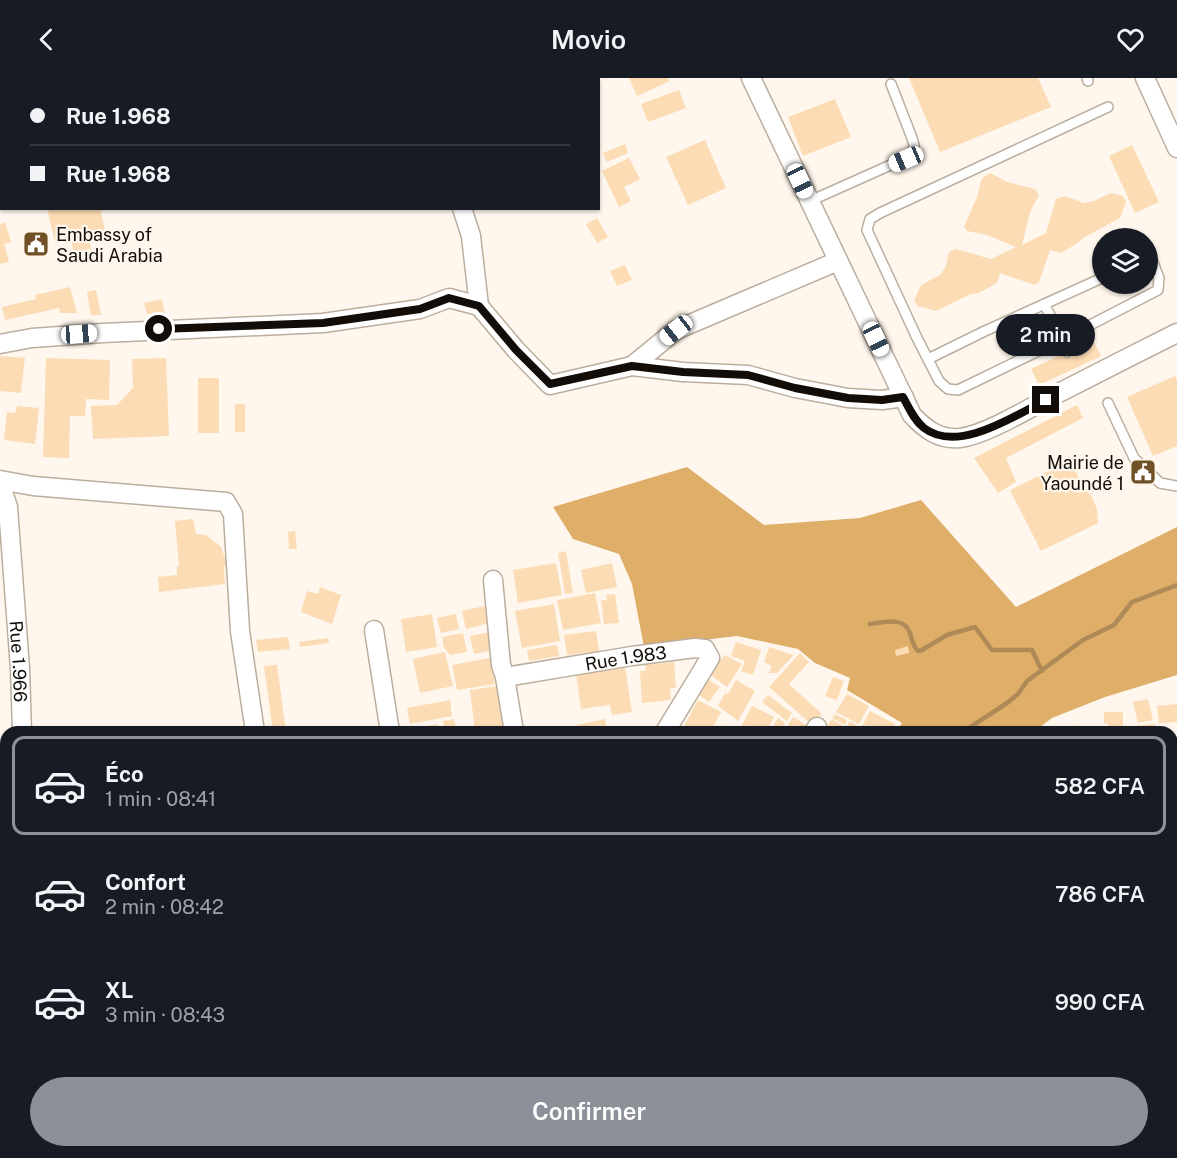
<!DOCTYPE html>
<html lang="fr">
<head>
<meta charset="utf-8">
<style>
  body { margin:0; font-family:"Public Sans",sans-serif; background:#242831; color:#f1f3f6; height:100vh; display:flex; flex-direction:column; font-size:22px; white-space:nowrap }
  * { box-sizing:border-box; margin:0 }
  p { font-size:20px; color:#9ea1a6 }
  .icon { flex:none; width:33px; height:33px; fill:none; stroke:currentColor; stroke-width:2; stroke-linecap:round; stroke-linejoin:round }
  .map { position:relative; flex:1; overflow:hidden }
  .drawer { position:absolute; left:0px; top:648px; width:1178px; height:432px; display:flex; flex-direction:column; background:#171b24; border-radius:18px 18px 0 0; box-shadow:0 2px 4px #0004 }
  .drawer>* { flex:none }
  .banner { position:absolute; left:0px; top:0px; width:600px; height:132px; box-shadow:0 2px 4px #0004; display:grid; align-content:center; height:132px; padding:0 30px; background:#171b24 }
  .buttons { position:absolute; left:1092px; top:150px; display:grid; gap:12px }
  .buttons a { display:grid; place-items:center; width:66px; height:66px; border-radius:50%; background:#171b24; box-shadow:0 2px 4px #0004; font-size:30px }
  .end { position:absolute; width:27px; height:27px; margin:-14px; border:8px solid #120d08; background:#fff; box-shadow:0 0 0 3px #fff }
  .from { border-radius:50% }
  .bubble { position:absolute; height:42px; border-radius:21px; background:#171b24; box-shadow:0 2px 4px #0004; font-size:20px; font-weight:600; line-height:42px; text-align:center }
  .car { position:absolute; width:18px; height:36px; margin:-18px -9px; border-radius:8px; box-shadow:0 0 4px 2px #0007; background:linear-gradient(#fff 24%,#345 0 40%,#fff 0 76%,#345 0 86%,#fff 0) }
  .banner b { display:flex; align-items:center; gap:21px; height:57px; font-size:22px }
  .banner b+b { border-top:2px solid #363941 }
  .banner i { width:15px; height:15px; background:#f1f3f6 }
  ul { padding:10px 0 0; list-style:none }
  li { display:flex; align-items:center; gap:18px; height:99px; margin:0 12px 9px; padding:0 18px; border:3px solid transparent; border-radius:12px }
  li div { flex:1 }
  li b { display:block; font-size:22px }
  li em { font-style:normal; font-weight:600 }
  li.on { border-color:#8c9099 }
  li>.icon { width:54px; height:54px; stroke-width:1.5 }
  .cta { display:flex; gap:12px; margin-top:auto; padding:12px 30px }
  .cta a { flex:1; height:69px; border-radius:36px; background:#8c9099; color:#fff; font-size:24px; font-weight:600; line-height:69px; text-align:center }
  header { display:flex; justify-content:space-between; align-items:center; height:78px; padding:0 30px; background:#171b24; font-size:27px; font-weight:600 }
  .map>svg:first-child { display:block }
</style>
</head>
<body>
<header><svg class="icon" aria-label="back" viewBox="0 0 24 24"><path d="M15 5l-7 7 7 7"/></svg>Movio<svg class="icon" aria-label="heart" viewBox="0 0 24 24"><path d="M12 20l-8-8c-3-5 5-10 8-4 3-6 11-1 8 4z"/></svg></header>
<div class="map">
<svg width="1177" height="1080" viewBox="0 0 1177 1080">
  <rect width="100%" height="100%" fill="#fff7ed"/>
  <!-- forest -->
  <path fill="#dfae69" d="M687 389 764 447 860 440 921 422 1016 529 1177 449V597L1105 619 1052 640 1033 654H896L902 645 847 612 850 600 815 585 798 571 737 558 644 569 632 506 619 476 573 461 553 429Z"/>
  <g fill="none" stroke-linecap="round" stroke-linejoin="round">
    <!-- stream -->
    <path stroke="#ae8a57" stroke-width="4.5" d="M870 546C884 544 904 538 910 555 912 562 913 568 918 573L922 572 947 557 975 549 992 572H1032L1042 593
      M963 654 1007 625 1018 616 1027 603 1083 562 1114 547 1132 524 1177 507"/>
  </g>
  <!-- building -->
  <path fill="#fbdcb4" d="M629 0H668L670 3 637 18Z
    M909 0H1038L1051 29 940 74Z
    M679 12 686 30 648 44 641 26Z
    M835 21 851 59 803 78 788 39Z
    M705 62 726 110 688 127 666 79Z
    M625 66 628 75 607 84 603 75Z
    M1132 67 1159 124 1135 135 1109 78Z
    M629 80 640 101 624 109 631 123 619 129 602 93Z
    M990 95 1007 104 1035 111 1039 117 1030 134 1022 167 1046 155 1056 121 1065 118 1084 125 1094 123 1111 115 1123 118 1126 124 1120 140 1085 159 1076 166 1061 175 1050 172 1039 204 1035 207 1000 195 997 205 979 215 971 216 936 233 918 228 914 223 921 207 940 197 946 188 949 174 956 171 991 181 1016 169 987 157 967 153 964 149 977 119 982 100Z
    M47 130H100L105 152 88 156 91 171 74 175 71 161 55 164Z
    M597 140 608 159 597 165 586 146Z
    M5 144 11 164 4 166 9 184 0 186V146Z
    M625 187 632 202 617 208 610 193Z
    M70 209 77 235H60L59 230 5 242 2 229 36 221 35 217Z
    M96 212 101 237H91L87 214Z
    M162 221 165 236H147L144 225Z
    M1093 262 1101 278 1039 307 1031 291Z
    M0 278 25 280 21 315 0 313Z
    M46 280 110 282 109 322 86 321 85 338H70L69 380 43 379Z
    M166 280 169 358 93 361 91 328 117 327 133 310 132 281Z
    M1175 298 1177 302V368L1153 378 1127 319Z
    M198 300H219V355H198Z
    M235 326H245V354H235Z
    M1077 327 1083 340 1006 380 1016 404 998 415 974 380Z
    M17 328 39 330 35 366 4 362 7 334 15 335Z
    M1070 383 1081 404 1092 419 1097 431 1098 445 1041 473 1010 412Z
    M193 441 196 456 206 457 221 469 226 483V487L224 488 225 506 159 514 158 499 177 497V488H179L175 443Z
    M295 453 297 471H289L288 454Z
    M566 473 573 515 565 516 558 475Z
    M556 485 562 517 518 525 513 492Z
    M612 485 617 509 586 515 581 492Z
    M320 509 341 517 332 546 301 534 307 513 318 516Z
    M595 515 601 545 563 552 557 522Z
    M615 516 619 545 604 546 601 522H607L606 517Z
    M554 526 560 563 522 570 515 533Z
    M489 527 493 544 466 551 462 533Z
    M432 536 437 569 406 574 401 541Z
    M456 536 459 551 441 555 437 540Z
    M495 553 498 571 474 576 470 558Z
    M596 553 599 573 567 577 564 557Z
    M463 555 467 574 450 577 444 570 442 559Z
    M288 559 290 571 258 574 256 562Z
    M328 560 329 565 300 569 299 564Z
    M736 564 761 572 753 597 741 593 745 583 731 578Z
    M557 567 559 578 529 583 527 572Z
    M908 568 909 575 896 578 895 572Z
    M769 569 794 577 777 595H769L772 588 764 584Z
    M445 574 453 608 420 615 413 581Z
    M800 575 809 584 789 606 822 636 812 647 769 609Z
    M725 577 742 586 727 609 708 595Z
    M490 580 495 606 457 612 452 587Z
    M674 584 676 610H670L671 622 642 625 640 593H646L645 587Z
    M277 587 286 654H273L264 588Z
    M625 589 632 634 612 637 610 627 581 631 576 596Z
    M833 599 844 603 837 622 825 618Z
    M709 602 720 609 709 624 698 616Z
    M736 602 755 613 738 643 718 628 725 615 727 617Z
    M498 608 503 649 475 653 470 612Z
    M847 616 869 628 859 646 836 634Z
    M768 617 792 635 787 643 762 624Z
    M1148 621 1153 642 1138 645 1133 624Z
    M450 622 452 638 410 646 407 630Z
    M698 622 721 634 710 654H681Z
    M1177 626V644L1159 645 1157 628Z
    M752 628 774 639 766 654H745L740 651Z
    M870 633 895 646 891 654H859Z
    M1104 634H1123V654H1108V645L1104 646Z
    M835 636 847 642 845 647 832 640Z
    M793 639 808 648 805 654H784Z
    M778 640 785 645 779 654H769Z
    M454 641 457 654H445L443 643Z
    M605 641 607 654H578L577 647Z
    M832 641 852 654H829L825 651Z
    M850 643 859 649 856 654 847 648Z
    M437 646 439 654H407V653Z
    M1155 646V654H1137L1136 648Z
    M725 647 736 654H721Z
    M1076 647 1077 654H1056V652Z
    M1102 651 1103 654H1082V652Z
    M1175 764 1177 765V800L1172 799V778Z
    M1172 806 1177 807V837L1172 836Z
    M1172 845 1177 848 1175 859 1172 858Z
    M1172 872 1177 874V880L1172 894Z
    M3 950 6 951V967L0 966Z
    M1177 955V982L1172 980V968Z
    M1172 1015 1177 1017 1175 1022 1177 1023V1050L1172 1048Z
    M6 1021V1038L1 1037Z
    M1175 1068H1177V1080H1171Z
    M387 1074H454L450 1080H396Z
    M1039 1074H1056L1057 1075 1055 1080H1035Z
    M1068 1074 1080 1080H1064Z
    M1149 1074H1152L1168 1080H1147Z"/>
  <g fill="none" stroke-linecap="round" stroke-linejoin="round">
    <defs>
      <path id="lane" d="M1087 0 1088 3
        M1108 29 880 135 870 141 867 152 917 260 939 303 948 311 958 312 1063 261 1158 212 1159 200 1153 184 1148 182
        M810 123 913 77 914 67 912 60 891 6
        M1044 226 1063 261 1067 274
        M928 281 985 253 1102 200
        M1108 325 1134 380 1160 405 1177 408
        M0 912 6 905
        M267 1074 275 1080
        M358 1074 366 1080
        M465 1074 470 1080
        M89 1080 101 1074
        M184 1080V1074
        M527 1080 532 1074"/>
      <g id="street">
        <path d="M402 0 403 2"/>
        <path d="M751 0 912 337C925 351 939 362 960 360 984 357 1023 334 1045 322 1088 300 1133 277 1177 255"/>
        <path d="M1145 0 1177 70"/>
        <path d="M163 2 172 0"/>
        <path d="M0 31H2"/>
        <path d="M462 130 471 158 479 228"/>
        <path d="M0 266 32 260 103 255 323 245 420 231 449 220 479 228 516 272 550 307 632 288 683 294 748 297 795 310 848 320 882 322 904 319"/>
        <path d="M632 288 676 252 838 183"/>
        <path d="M0 402 33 408 226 424 233 436 240 553 255 654"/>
        <path id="s1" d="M0 405 8 429 20 591 22 654"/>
        <path d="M493 502 501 587 505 599"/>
        <path d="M374 552 390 654"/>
        <path id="s2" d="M514 654 505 599 632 578 695 570 705 571 710 580 665 654"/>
        <path d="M814 654 817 649"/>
        <path d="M0 800 6 804"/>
        <path d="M0 836 6 828"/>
        <path d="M1172 869 1177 871"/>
        <path d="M1172 925 1177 909"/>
        <path d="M1172 1063 1177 1064"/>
        <path d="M855 1080 858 1074"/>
        <path d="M1117 1080 1119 1074"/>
      </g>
    </defs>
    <!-- lane casing -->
    <use href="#lane" stroke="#bbae9e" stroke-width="12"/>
    <!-- street casing -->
    <use href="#street" stroke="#bbae9e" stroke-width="21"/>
    <!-- lane -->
    <use href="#lane" stroke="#fff" stroke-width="9"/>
    <!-- street -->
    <use href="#street" stroke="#fff" stroke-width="18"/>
  </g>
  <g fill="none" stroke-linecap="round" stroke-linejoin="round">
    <!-- route -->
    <path stroke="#120d08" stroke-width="8" d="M159 251 323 245 420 231 449 220 479 228 516 272 550 306 632 288 683 294 748 297 795 310 848 320 882 322 903 319C909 330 914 342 924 350 958 376 1014 338 1046 322"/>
  </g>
  <!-- icons -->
  <defs>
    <symbol id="civic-square" viewBox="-11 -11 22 22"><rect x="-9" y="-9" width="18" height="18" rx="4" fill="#6f5125" stroke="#fff7ed"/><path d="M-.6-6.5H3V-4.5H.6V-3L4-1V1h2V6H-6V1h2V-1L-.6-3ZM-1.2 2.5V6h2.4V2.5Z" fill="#fff"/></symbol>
  </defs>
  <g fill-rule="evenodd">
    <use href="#civic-square" x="21" y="151" width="30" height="30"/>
    <use href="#civic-square" x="1128" y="379" width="30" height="30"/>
  </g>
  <g text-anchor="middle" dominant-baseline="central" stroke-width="4.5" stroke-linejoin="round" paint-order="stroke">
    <!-- poi labels -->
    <g font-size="18" fill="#120d08" stroke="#fff7ed" text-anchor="start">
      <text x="56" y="156">Embassy of<tspan x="56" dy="21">Saudi Arabia</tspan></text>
      <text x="1124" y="384" text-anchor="end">Mairie de<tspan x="1124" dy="21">Yaoundé 1</tspan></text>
    </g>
    <!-- street labels -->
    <g font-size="18" fill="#120d08" stroke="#fff7ed">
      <text stroke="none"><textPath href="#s2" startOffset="178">Rue 1.983</textPath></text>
      <text stroke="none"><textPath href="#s1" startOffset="180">Rue 1.966</textPath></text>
    </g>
  </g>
</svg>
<div class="buttons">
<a><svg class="icon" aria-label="layers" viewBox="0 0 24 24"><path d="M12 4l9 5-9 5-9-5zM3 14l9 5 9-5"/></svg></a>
</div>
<i class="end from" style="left:159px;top:251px"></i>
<i class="end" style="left:1046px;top:322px"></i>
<div class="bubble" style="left:996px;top:236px;width:99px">2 min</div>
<i class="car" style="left:906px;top:81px;rotate:247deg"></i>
<i class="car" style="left:800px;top:103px;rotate:155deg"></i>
<i class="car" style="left:676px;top:252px;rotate:232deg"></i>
<i class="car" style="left:79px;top:256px;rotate:86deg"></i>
<i class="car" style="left:876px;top:261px;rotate:155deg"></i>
<div class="banner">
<b><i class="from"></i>Rue 1.968</b>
<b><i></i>Rue 1.968</b>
</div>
<section class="drawer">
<ul>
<li class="on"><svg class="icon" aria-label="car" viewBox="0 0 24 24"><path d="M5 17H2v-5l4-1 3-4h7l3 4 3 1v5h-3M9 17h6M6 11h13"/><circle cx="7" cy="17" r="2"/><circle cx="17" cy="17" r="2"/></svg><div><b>Éco</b><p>1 min · 08:41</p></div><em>582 CFA</em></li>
<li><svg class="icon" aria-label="car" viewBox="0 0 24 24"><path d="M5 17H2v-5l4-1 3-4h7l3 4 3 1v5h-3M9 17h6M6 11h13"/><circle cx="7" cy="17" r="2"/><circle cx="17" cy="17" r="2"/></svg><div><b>Confort</b><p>2 min · 08:42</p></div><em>786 CFA</em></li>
<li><svg class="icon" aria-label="car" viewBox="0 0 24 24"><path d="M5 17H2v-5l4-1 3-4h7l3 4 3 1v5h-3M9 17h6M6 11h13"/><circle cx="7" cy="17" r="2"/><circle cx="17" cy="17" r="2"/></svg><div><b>XL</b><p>3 min · 08:43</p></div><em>990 CFA</em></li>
</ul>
<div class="cta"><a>Confirmer</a></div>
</section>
</div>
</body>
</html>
